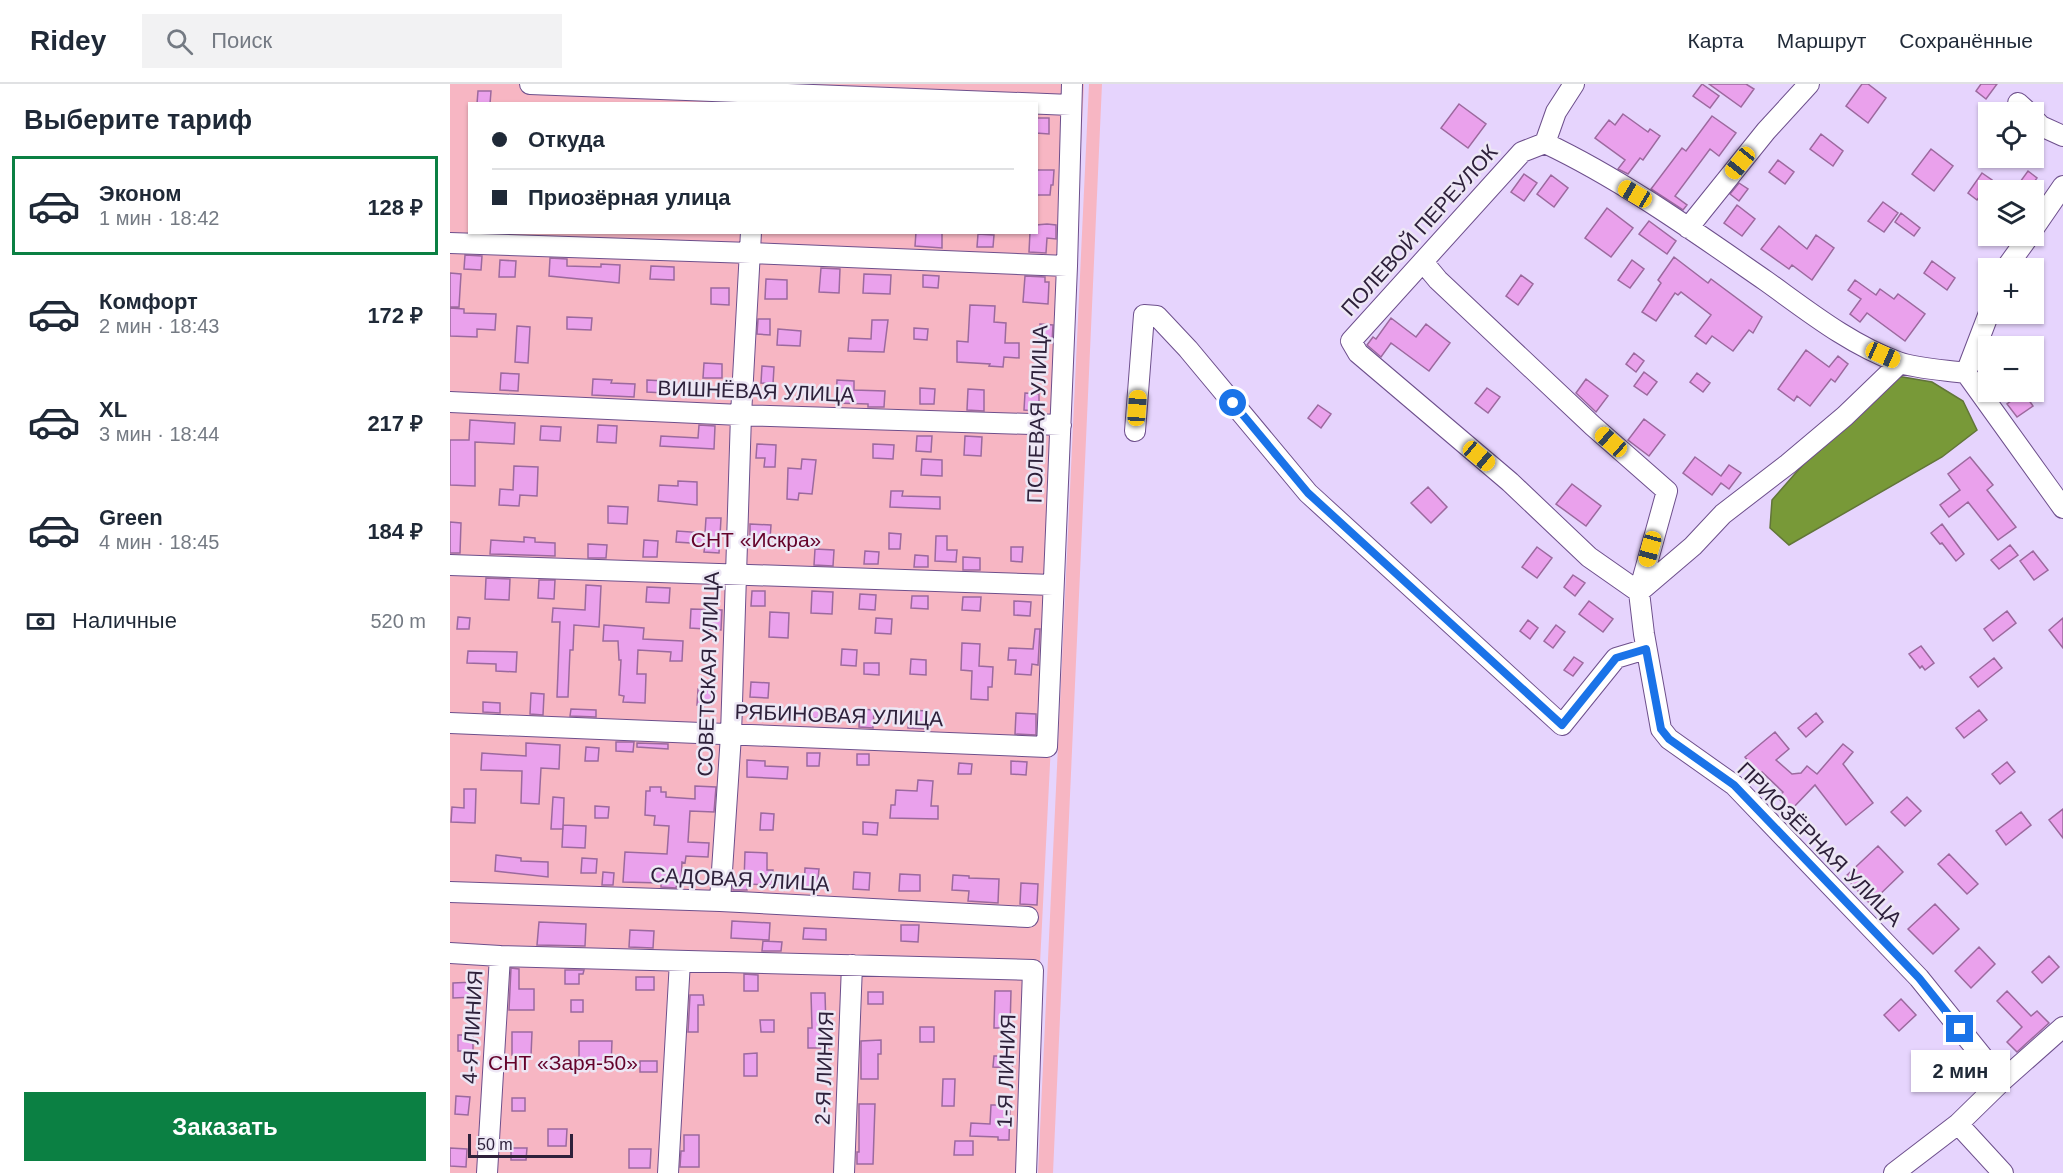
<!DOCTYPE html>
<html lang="ru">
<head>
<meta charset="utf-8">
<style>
  body { margin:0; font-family:Arial,sans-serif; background:#f2f2f3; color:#1f2937; height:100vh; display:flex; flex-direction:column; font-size:22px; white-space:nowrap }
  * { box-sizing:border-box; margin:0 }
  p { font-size:20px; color:#747a83 }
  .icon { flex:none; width:33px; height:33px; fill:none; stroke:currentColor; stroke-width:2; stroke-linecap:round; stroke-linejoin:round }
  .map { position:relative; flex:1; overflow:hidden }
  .panel { display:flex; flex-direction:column; background:#fff; width:450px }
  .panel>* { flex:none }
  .hud { position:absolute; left:18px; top:18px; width:570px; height:132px; border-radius:0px; box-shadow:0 2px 4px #0004; display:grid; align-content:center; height:132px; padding:0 24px; background:#fff }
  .fabs { position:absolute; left:1528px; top:18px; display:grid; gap:12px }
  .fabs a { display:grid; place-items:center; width:66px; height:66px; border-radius:0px; background:#fff; box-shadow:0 2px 4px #0004; font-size:30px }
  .scale { position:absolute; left:18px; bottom:15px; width:105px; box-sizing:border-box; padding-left:6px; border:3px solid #2e213b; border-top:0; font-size:16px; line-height:21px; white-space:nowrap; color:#2e213b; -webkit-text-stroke:4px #ede7f5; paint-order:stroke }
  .end { position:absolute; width:27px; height:27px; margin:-14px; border:8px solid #1a73e8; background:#fff; box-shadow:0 0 0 3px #fff }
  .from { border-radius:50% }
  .bubble { position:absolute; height:42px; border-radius:0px; background:#fff; box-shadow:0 2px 4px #0004; font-size:20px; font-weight:800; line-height:42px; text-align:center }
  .car { position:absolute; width:18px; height:36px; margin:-18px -9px; border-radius:8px; box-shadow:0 0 4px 2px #0007; background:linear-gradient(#f5c518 24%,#345 0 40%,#f5c518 0 76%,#345 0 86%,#f5c518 0) }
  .hud b { display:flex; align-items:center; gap:21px; height:57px; font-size:22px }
  .hud b+b { border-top:2px solid #e0e1e3 }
  .hud i { width:15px; height:15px; background:#1f2937 }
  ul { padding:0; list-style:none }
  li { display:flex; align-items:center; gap:18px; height:99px; margin:0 12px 9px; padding:0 12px; border:3px solid transparent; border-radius:0px }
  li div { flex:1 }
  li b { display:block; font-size:22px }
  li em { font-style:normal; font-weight:800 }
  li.selected { border-color:#0b8043 }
  li>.icon { width:54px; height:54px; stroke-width:1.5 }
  h2 { padding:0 24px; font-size:27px; line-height:72px }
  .pay { display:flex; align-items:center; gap:15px; height:66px; padding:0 24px; font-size:22px }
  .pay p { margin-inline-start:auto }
  .button { display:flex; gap:12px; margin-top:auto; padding:12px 24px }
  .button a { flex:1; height:69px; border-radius:0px; background:#0b8043; color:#fff; font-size:24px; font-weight:800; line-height:69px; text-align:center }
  header { display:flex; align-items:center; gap:36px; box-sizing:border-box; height:84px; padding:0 30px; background:#fff; border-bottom:2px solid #e0e1e3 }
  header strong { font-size:28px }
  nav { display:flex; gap:33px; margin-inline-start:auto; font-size:21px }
  .search { width:420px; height:54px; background:#f2f2f3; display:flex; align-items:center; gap:15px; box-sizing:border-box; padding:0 21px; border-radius:0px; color:#747a83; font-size:22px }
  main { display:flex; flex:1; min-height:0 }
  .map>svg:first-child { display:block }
</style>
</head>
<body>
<header>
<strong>Ridey</strong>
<div class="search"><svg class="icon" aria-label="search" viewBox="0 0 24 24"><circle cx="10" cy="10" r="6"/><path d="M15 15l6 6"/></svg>Поиск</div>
<nav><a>Карта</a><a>Маршрут</a><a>Сохранённые</a></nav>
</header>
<main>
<section class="panel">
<h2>Выберите тариф</h2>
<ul>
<li class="selected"><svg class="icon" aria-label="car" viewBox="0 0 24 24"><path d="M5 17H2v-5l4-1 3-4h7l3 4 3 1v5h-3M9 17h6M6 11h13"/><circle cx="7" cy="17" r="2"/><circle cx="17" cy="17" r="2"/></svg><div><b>Эконом</b><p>1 мин · 18:42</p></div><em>128 ₽</em></li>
<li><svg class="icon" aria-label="car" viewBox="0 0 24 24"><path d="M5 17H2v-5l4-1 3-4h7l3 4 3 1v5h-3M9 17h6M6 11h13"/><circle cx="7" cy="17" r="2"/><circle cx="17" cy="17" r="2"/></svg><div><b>Комфорт</b><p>2 мин · 18:43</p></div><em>172 ₽</em></li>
<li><svg class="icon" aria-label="car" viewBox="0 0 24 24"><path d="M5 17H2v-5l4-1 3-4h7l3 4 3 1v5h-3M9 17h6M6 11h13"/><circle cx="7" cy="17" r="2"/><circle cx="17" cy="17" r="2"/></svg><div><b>XL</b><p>3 мин · 18:44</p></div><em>217 ₽</em></li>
<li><svg class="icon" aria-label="car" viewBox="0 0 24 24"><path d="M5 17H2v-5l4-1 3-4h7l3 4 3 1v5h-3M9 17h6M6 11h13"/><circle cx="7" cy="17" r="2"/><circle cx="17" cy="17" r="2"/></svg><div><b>Green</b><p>4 мин · 18:45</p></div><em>184 ₽</em></li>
</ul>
<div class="pay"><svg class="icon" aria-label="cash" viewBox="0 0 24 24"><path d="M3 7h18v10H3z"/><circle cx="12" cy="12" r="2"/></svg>Наличные<p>520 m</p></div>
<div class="button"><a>Заказать</a></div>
</section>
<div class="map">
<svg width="1613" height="1089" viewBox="0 0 1613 1089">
  <rect width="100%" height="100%" fill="#e6d4fd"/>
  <!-- green -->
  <path fill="#f7b6c3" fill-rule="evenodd" d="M0 0H634L590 880 582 1089H0ZM20 20H586V148H20Z
    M639 0H652L603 1089H588Z"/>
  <!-- water -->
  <path fill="#789938" stroke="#627539" stroke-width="1.5" d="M1447 292 1482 298 1513 317 1527 346 1492 373 1339 461 1320 444 1322 416 1380 350Z"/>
  <!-- building -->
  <path fill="#eaa1ec" stroke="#9c699e" stroke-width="1.5" d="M1252 0 1269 12 1260 24 1243 12Z
    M1259 0H1296L1304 5 1291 23Z
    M1412 0H1418L1436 14 1418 39 1396 22Z
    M1531 0H1547L1536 15 1526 7Z
    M28 7H41L40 20H27Z
    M1009 20 1036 40 1018 64 991 44Z
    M1173 30 1198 48 1200 45 1210 52 1193 76 1190 74 1178 90 1168 85 1175 76 1145 54 1159 36 1165 41Z
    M1262 32 1286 49 1269 72 1260 65 1225 112 1237 121 1233 126 1201 105 1232 64 1236 67Z
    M586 34H599V50L586 49Z
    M1371 50 1393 67 1383 82 1360 65Z
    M1481 65 1503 82 1484 107 1462 90Z
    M1328 76 1344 88 1335 100 1319 88Z
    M586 86H604L603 101H601L600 111H586Z
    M1578 87 1587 94 1579 105 1570 98Z
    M1532 89 1542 96 1527 116 1518 109Z
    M1074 90 1087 99 1074 117 1061 108Z
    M1101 91 1118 104 1104 123 1087 110Z
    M1289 99 1298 105 1289 117 1280 110Z
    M1433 118 1448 129 1434 148 1418 137Z
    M1287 121 1305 135 1292 152 1274 139Z
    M1157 124 1183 144 1161 173 1135 154Z
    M1451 129 1470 144 1464 152 1445 138Z
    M1199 137 1226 157 1217 170 1189 150Z
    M597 140 606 141V155L597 154 596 169 579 168 580 148H586V141Z
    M1329 142 1357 165 1366 151 1384 164 1362 196 1342 181 1339 185 1311 165Z
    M466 148H492V164L465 162Z
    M528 150 544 151 543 163H527Z
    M15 171 32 172 31 186 14 185Z
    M1224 173 1258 199 1261 195 1312 233 1303 249 1299 246 1283 267 1262 252 1256 260 1245 252 1261 231 1231 208 1228 211 1225 209 1206 237 1192 228 1211 199 1208 196Z
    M100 174 117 175V182L151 183V180L170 181 169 199 99 192Z
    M50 176 66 177 65 193H49Z
    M1182 176 1194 185 1180 204 1168 196Z
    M1482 177 1505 194 1497 206 1474 189Z
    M201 182 224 183V196L200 195Z
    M371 184 390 185 389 209 369 208Z
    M0 189 11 190 9 223H0Z
    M414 190 441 191 440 210 413 209Z
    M473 191 489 192 488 204 473 203Z
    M1071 191 1083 200 1068 221 1056 212Z
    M575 192 595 193V198H599L598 220 573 218Z
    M316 195 337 196V215H315Z
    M1405 196 1426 211 1430 205 1444 215 1448 210 1475 230 1455 257 1417 229 1410 238 1400 230 1411 215 1398 206Z
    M261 204H279V221L261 220Z
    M520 221 545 222 544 238 556 239 555 259H569V274L554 273 553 283 539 282 540 280 507 278V257L518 258Z
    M0 224 14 225V229L46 230 45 246 27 245V253L0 252Z
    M117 233 142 234 141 246 117 245Z
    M941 234 966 253 976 240 1000 259 979 287 941 259 931 273 917 261 923 253 926 255Z
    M308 235H320V251L307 250Z
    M422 236H438L434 268 398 267 399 254 421 255Z
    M590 240 603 241 602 258H589Z
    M67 242 80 243 78 279 65 278Z
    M464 244 478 245 477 256 464 255Z
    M328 245 351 247 350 262 327 261Z
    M1356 266 1379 283 1388 272 1398 280 1385 298 1381 295 1360 322 1347 312 1344 317 1328 305Z
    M1184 269 1194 277 1186 288 1176 280Z
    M254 279 272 280V294H253Z
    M312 282 324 283 323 300 311 299Z
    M1194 288 1207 298 1197 311 1184 302Z
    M51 289 69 290 68 307 50 306Z
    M1247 289 1260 299 1253 308 1240 298Z
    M143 295 162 296 161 299 185 300 184 313 142 311Z
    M1136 295 1158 312 1146 328 1126 309Z
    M197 296 215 297 214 309 197 308Z
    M387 296 404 297V306L435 307 434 323H418V320L386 319Z
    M470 304 485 305 484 320H470Z
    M1037 304 1050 313 1038 329 1025 319Z
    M518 305 534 306V327L517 326Z
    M1573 308 1583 322 1567 333 1557 320Z
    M575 309 589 310V327L574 326Z
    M868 321 881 330 871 344 858 334Z
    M1194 335 1215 351 1199 372 1178 356Z
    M20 336 65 339 64 360 25 358V402L0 401V356H19Z
    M148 341 167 342 166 359 147 358Z
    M249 341 265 342 264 365 210 362 211 352 248 354Z
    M91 342 111 343 110 357 90 356Z
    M467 352H482L481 368 466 367Z
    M515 352 532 353 531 372 514 371Z
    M307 360 326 361 325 383H314L315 374H306Z
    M423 360 444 361 443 375 423 374Z
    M1245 373 1271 392 1279 381 1291 389 1279 405 1271 399 1262 411 1233 389Z
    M1520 373 1543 401 1537 406 1566 443 1548 456 1518 418 1499 433 1490 421 1510 406 1498 390Z
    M352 375 366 376 362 410 349 409 348 416 337 415 338 384 351 385Z
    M472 375 492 376V392L471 391Z
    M64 382 88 383 87 412 70 411 69 422 49 421 50 405 63 406Z
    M228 397 247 398V421L208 417 209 401 228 402Z
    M1122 400 1151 422 1136 442 1106 420Z
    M978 403 997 423 981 439 961 419Z
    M441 407H453L452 412 490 413V425L440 423Z
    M158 422 178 423 177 440 158 439Z
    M256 434H271L269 469 254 468 255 460 226 458 227 447 255 449Z
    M0 438 11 439 10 469H0Z
    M300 440 321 441 320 455H300Z
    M1492 440 1514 470 1506 477 1492 459 1490 460 1481 449Z
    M439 449 451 450 450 465H439Z
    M486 452H497V466H507L506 478 485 477Z
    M74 453 85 454V458L105 459V472L40 470 41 456 74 458Z
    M194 456 208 457 207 473H193Z
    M138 460 157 461 156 474H138Z
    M1560 461 1568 471 1549 485 1541 476Z
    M561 463H573L572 478 561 477Z
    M1087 463 1102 474 1087 494 1072 483Z
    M365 465 384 466 383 482 364 481Z
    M415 467 429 468 428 480H414Z
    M1583 467 1598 486 1584 496 1570 477Z
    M465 471 478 472V483H464Z
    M513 473 530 474V486H513Z
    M1123 491 1135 499 1125 512 1114 503Z
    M36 494 60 495 59 516 35 515Z
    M89 496H105L104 515 88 514Z
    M136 501 151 502 149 543 124 541 123 566H120L118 613H107L110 538H102L103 524 135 526Z
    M197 503 220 504 219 519 196 518Z
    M302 507H315V522H301Z
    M362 507 383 508 382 530 361 529Z
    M410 510 426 511 425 526 409 525Z
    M462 512H478V525L461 524Z
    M513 513H531L530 527 512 526Z
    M564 517 581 518 580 532 564 531Z
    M1139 517 1163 535 1153 548 1129 530Z
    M241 525 272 526 271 546 240 544Z
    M1557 527 1566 539 1543 557 1534 545Z
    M320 528 339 529 338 554 319 553Z
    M8 533 20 534 19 545H7Z
    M426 534 442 535 441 550 425 549Z
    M1613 534V564L1599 546Z
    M1078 536 1088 544 1080 555 1070 547Z
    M154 541 194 544 193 555 233 557 232 577H220L221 568 188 566 187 590H196L195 619 173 618 174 612 169 611 171 576H169L168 557H153Z
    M1106 541 1115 548 1103 564 1094 557Z
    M585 545H590L588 581 582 580 581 591 565 590 566 576H558L559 564 583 565Z
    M512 559 530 560 529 582 543 583 542 603H538V616L521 615 522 587 511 586Z
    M1471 562 1484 579 1475 586 1472 582 1470 584 1459 570Z
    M392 565 407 566 406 582 391 581Z
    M18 567 67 568 66 588 46 587V580L17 579Z
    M1124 573 1133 579 1123 592 1114 586Z
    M1544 574 1552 584 1528 603 1520 593Z
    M461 575 476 576V591L460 590Z
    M414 579H429V591L414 590Z
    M301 598 319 599 318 614 300 613Z
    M248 605H262L261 621H247Z
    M81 609 94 610 93 631 80 630Z
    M33 618 50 619V629L33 628Z
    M361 623 374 624V635L361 634Z
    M121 625 146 626V633L120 632Z
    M410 625 424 626 423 644 409 643Z
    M459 626 477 627 476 645 458 644Z
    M1529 626 1537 636 1514 654 1506 644Z
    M566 629 586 630V651L565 650Z
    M1366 629 1373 638 1356 653 1348 644Z
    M1325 648 1339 665 1326 676 1342 690 1351 689 1357 682 1367 690 1393 660 1403 668 1393 680 1423 719 1396 741 1365 701 1341 726 1328 714 1333 708 1312 688 1309 690 1295 673Z
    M166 658H184L183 668 166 667Z
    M76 659 110 661 109 685 91 684 89 720 71 719 72 687 31 686 32 669 76 672Z
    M187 659 218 660V665L187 663Z
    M136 663 149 664 148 677H135Z
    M357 669H370L369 682H357Z
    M407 670H419V681H407Z
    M297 676 315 677V682L338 683 337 695 297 693Z
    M561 677 577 678 576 691 561 690Z
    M1557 678 1565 688 1550 700 1542 690Z
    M509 679 522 680 521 690H508Z
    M468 696 483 697 481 722H488V735L440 734 441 721H445L446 706 467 707Z
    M245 702 266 703 264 728 240 727 238 758 259 759 258 773 236 772 235 779 232 778 231 798H227L226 804 211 803V799L173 798 175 768 217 770 219 742 204 741 205 732 195 731 196 707H200V703H211V708H216V713L245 715Z
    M14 705H26L25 739 1 738 2 723 14 724Z
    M103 713 114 714 113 745H101Z
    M1457 713 1471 727 1455 742 1441 728Z
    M145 722 159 723 158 734H145Z
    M1613 725V754L1599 736Z
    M1571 728 1581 741 1556 761 1546 747Z
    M311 729 324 730 323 746H310Z
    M413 738 428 739 427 751 413 750Z
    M113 741 136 742 135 764 112 763Z
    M1428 762 1453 788 1420 820 1395 793Z
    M295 768 317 769V786H323L322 801 297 800V806H283V797L294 798Z
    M1499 770 1528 800 1517 810 1488 780Z
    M46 771 71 774V777L98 778V793L45 787Z
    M132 774 147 775 146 789H131Z
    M355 784 369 785 367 805 354 804Z
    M153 788 164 789 163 801H152Z
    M404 788 420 789 419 806 403 805Z
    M450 790 470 791V807H449Z
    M503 791 519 792V794L549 795 548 819 518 817 519 807 502 806Z
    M571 799 588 800 587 821 570 820Z
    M1485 820 1509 845 1483 870 1458 845Z
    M282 837 320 839 319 856 281 854Z
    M89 838 136 840 135 862 87 861Z
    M451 841H469L468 858 451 857Z
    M354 844 376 845V856L353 855Z
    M180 846 204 847 203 864 179 863Z
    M313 857 332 858 331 867H312Z
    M1529 863 1545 880 1521 904 1505 887Z
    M1599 872 1609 883 1592 899 1582 888Z
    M61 884 69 885V905H84V926H59Z
    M115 886H134L133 890H129V900H115Z
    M294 890 308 891V907H294Z
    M186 893H204V906H186Z
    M25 898V913L3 914V899Z
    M545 907H561L560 944H544Z
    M1557 907 1581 932 1587 927 1599 939 1567 968 1557 958 1572 943 1547 917Z
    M418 908H433V920H418Z
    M361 909H375L376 944H379V964H358V944H362Z
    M240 911H253L254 921H248V948H238Z
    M1451 915 1466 931 1449 947 1434 931Z
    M121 916H133V928H121Z
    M310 936H324V948H311Z
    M470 943H484V958H470Z
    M62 948H82L81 972 62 971Z
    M8 951H23V967H8Z
    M431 956V970H428V995H411V957Z
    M129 957H162L161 981H129Z
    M307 969V992H294V970Z
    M544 972H562V984L543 983Z
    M190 977H207V988H190Z
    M493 995H505L504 1022H492Z
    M6 1012 20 1013 18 1031 5 1030Z
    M62 1014H75V1027H62Z
    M409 1020H425L423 1080H407V1068H409Z
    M541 1021H560L559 1056H548V1053L520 1052 521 1039 540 1040Z
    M98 1045H117L116 1062H98Z
    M234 1051H249V1083H230L231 1067H234Z
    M505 1057H523V1071H504Z
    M0 1064 17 1065 16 1083 0 1082Z
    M61 1064H77L76 1076H61Z
    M179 1065H201L200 1084H179Z"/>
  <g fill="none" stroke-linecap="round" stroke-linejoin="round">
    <defs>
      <path id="minor" d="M80 0 621 21
        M1568 19 1578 28
        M1584 35 1591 42 1613 52
        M1095 59 1072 68 901 257 908 269 1060 398 1139 473 1189 508 1194 550 1211 645 1219 655 1284 701 1469 894 1552 997
        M1095 59C1173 96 1245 148 1316 197 1358 227 1399 260 1448 278 1467 285 1495 286 1516 289L1613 424
        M1095 59 1106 28 1124 0
        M1238 144 1316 47 1359 0
        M1584 144 1613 102
        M0 159 301 169 617 182
        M973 178 988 196 1143 342 1217 407 1189 508 1243 462 1273 430 1338 380 1395 332 1450 279
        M1556 184 1579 152
        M1516 289 1539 229
        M0 318 291 331 611 341
        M685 347 694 231 707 232 738 265 858 409 1112 641 1166 574 1196 565
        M0 481 603 501
        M0 639 597 663 617 182 622 0
        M0 808 270 817 578 833
        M270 817 281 651 291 331 301 148
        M0 869 50 872 583 886 576 1089
        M1508 1040 1553 1089
        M37 1089 50 872
        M218 1089 230 877
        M394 1089 402 881
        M1444 1089 1508 1040 1552 997 1613 943"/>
    </defs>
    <!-- minor casing -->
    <use href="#minor" stroke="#6d4f8c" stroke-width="22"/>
    <!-- minor -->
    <use href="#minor" stroke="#fff" stroke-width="20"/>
  </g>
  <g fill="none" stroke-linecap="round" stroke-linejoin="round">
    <!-- route -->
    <path stroke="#1a73e8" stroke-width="8" d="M783 319 858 409 1112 641 1166 574 1196 565 1211 645 1219 655 1284 701 1469 894 1510 945"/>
  </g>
  <g text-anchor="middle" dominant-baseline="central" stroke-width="5" stroke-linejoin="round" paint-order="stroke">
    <!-- street labels -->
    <g font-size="21" fill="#2e213b" stroke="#ede7f5">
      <text transform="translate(969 146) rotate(-48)">ПОЛЕВОЙ ПЕРЕУЛОК</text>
      <text transform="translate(306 307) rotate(2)">ВИШНЁВАЯ УЛИЦА</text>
      <text transform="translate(587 330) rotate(-88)">ПОЛЕВАЯ УЛИЦА</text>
      <text transform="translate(258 590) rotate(-88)">СОВЕТСКАЯ УЛИЦА</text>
      <text transform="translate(389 631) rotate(2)">РЯБИНОВАЯ УЛИЦА</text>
      <text transform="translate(1370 760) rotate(45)">ПРИОЗЁРНАЯ УЛИЦА</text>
      <text transform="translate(290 795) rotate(3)">САДОВАЯ УЛИЦА</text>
      <text transform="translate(22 943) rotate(-87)">4-Я ЛИНИЯ</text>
      <text transform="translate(374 984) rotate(-88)">2-Я ЛИНИЯ</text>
      <text transform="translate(556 987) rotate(-88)">1-Я ЛИНИЯ</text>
    </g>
    <!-- park labels -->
    <g font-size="21" fill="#64022a" stroke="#ede7f5">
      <text x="306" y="455">СНТ «Искра»</text>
      <text x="113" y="978">СНТ «Заря-50»</text>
    </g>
  </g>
</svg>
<div class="fabs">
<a><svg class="icon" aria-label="locate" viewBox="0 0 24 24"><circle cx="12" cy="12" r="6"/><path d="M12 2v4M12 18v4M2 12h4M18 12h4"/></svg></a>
<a><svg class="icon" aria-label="layers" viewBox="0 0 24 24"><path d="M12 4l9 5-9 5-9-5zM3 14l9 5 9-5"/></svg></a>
<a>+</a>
<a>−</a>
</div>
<div class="scale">50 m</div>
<i class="end from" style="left:783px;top:319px"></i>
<i class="end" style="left:1510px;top:945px"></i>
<div class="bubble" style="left:1461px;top:966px;width:99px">2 мин</div>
<i class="car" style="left:1290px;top:79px;rotate:219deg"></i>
<i class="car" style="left:1185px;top:110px;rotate:300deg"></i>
<i class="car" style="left:1433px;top:271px;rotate:114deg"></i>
<i class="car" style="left:687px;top:324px;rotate:4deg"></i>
<i class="car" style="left:1161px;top:358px;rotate:311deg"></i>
<i class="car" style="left:1029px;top:372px;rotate:130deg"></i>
<i class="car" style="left:1200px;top:465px;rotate:195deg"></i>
<div class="hud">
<b><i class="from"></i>Откуда</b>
<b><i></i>Приозёрная улица</b>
</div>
</div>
</main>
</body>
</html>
